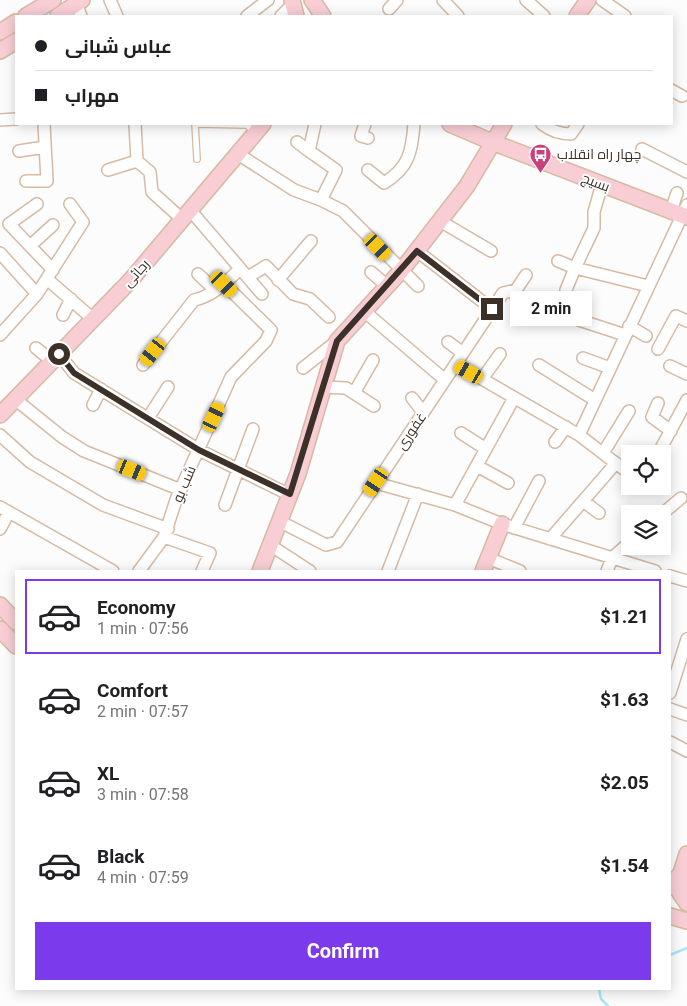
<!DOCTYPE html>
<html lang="en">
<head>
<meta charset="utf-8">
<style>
  body { margin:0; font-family:Roboto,Cairo,sans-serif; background:#f2f2f2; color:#202124; height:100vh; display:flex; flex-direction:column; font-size:19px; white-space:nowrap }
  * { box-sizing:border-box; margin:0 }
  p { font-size:16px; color:#757577 }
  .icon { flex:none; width:28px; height:28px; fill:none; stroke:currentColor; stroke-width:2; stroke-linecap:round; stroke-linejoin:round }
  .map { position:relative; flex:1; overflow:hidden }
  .sheet { position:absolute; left:15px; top:570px; width:656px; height:420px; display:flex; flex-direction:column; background:#fff; border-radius:0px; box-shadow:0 2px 12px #0003 }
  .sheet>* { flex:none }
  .guide { position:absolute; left:15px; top:15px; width:658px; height:110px; border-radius:0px; box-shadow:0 2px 12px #0003; display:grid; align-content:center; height:110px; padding:0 20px; background:#fff }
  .tools { position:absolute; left:621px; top:445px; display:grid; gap:10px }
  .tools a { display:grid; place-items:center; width:50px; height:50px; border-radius:0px; background:#fff; box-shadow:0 2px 12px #0003; font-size:25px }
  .end { position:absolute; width:22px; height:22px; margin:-11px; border:6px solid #3c3128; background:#fff; box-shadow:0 0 0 2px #fff }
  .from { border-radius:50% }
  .bubble { position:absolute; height:35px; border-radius:0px; background:#fff; box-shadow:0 2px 12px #0003; font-size:16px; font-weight:700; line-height:35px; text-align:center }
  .car { position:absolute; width:15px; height:30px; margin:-15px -8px; border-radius:6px; box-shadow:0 0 4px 1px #0007; background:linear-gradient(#f5c518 24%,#345 0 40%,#f5c518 0 76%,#345 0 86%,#f5c518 0) }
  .guide b { display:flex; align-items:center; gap:18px; height:48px; font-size:19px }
  .guide b+b { border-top:1px solid #e0e0e0 }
  .guide i { width:12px; height:12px; background:#202124 }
  ul { padding:9px 0 0; list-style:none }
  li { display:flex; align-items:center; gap:15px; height:75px; margin:0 10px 8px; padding:0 10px; border:2px solid transparent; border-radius:0px }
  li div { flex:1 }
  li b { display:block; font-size:19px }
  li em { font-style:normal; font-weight:700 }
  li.selected { border-color:#7c3aed }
  li>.icon { width:45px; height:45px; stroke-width:1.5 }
  .action { display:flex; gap:10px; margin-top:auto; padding:10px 20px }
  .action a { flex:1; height:58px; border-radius:0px; background:#7c3aed; color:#fff; font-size:20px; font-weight:700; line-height:58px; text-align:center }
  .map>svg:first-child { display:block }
</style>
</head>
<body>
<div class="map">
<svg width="687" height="1006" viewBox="0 0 687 1006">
  <rect width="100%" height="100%" fill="#fcfcfc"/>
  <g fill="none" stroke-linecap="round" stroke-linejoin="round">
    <!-- stream -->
    <path stroke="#a8e6fa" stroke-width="2.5" d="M43 16 57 8
      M8 36 16 31
      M670 955 687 948
      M599 989 601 999 608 1006"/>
    <defs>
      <path id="lane" d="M197 159 195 124 247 125 255 133"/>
      <path id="street" d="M110 0 117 16
        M443 0 458 16
        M526 0 544 16
        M602 0 625 16
        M76 3 81 16
        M389 9 397 0
        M247 16 268 0
        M281 16 293 4
        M671 90 682 96
        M0 120 16 119
        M135 124 137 161 150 172 152 192 183 220
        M315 124 309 151 336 170 321 200
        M365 124 361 136 368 138
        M542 124C551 131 560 134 571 134L578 124
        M297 142 309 151
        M642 149 687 172
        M19 151 45 147
        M238 154 294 190 321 200 343 211 418 286
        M108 170 137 161
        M368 170 384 183C409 168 412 151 414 124
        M26 181H47L44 124
        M602 184 594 212V228L575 268 648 286
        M37 204 9 224 53 270
        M191 211 262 294
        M671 211 677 193
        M440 221 491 251
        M30 246 53 225
        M417 251 492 309
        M0 253 37 294
        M558 261 575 268 566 290
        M371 272 387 286
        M198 274 215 290
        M248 277 266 266 293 294 310 299 329 317
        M47 279 93 319
        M278 280 311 241
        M364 311 445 380
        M63 315 71 299
        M579 320 625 335
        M629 326 646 336
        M0 335 37 294 83 222 70 204
        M448 342 463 353
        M36 348 52 361
        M658 349 676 316 687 321
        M59 354 74 373 199 450 290 495
        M583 358 610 368
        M456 364 579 435 630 474
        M143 365 194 300C213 296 226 282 240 269
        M539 365 595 400
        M670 366 687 374
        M303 368 337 341
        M482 379 500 354
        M323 387 346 388 374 406
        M354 393 373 360
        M412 398 423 412
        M15 399 62 437 84 451 181 490
        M658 403 652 417 671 431
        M93 405 101 389
        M148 418 168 387
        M461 433 486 449
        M0 435 30 462 103 505 168 529
        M579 435 687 205
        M555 442 566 427
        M603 453 629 411
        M658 454 687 400
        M477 466 508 483
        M376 483 455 505 502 524 655 571
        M583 501 599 513
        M225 505 253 429
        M455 505 514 398
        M0 507 113 571
        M662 514 681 498
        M279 521 326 545 337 542 503 293 516 290 526 275
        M514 528 539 481
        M0 529 8 514
        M550 539 616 463
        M270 545 310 571
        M488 558 520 571
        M139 571 164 537
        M202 571 210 553 164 537 177 497 231 377 266 341 271 330 224 284
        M388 571 418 494
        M607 571 612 558 630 542
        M670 576 687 581
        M670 693 687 639
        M670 709 687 715
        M670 742 687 751"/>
      <path id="secondary" d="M292 0 296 16
        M312 0 323 16
        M26 16 53 0
        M58 16 82 0
        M577 16 588 0
        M0 32 16 22
        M0 51 16 41
        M450 124 492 142 687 217
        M0 415 130 281 263 124
        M260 571 298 474 337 341 401 271 467 186 504 124
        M483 571 502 524
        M0 605 16 622
        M0 629 16 646
        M681 873 687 854
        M670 887 681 873 680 893 687 903
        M670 916 687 921"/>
    </defs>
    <!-- lane casing -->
    <use href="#lane" stroke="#d6baa3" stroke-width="8"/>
    <!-- street casing -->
    <use href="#street" stroke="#d6baa3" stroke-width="14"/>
    <!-- secondary casing -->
    <use href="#secondary" stroke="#d6baa3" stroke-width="18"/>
    <!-- lane -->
    <use href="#lane" stroke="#fff" stroke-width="5.5"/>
    <!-- street -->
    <use href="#street" stroke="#fff" stroke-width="11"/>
    <!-- secondary -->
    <use href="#secondary" stroke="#f8cdd4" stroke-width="15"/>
  </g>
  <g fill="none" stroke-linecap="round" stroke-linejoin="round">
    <!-- route -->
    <path stroke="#3c3128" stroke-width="6" d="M59 354 74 373 199 450 290 494 337 341 417 251 492 309"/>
  </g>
  <!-- icons -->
  <defs>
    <symbol id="bus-pin" viewBox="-11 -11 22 30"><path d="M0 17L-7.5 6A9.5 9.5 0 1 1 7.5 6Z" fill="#c9407b" stroke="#fff"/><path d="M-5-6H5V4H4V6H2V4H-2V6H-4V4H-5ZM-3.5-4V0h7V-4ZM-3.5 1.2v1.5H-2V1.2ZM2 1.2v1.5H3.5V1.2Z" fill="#fff"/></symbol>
  </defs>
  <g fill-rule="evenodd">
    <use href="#bus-pin" x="528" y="142" width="25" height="34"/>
  </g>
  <g text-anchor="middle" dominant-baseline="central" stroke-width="4" stroke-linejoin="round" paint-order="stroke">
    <!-- poi labels -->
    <g font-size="14" fill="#3c3128" stroke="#fff" text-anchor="start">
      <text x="557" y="154">چهار راه انقلاب</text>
    </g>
    <!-- street labels -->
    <g font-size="14" fill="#3c3128" stroke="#fff">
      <text transform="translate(596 182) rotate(21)">بسیج</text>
      <text transform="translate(136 273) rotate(-48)">رجائی</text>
      <text transform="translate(411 431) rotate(-56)">غفوری</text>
      <text transform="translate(184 484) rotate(-67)">شب بو</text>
    </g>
  </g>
</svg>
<div class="tools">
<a><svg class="icon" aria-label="locate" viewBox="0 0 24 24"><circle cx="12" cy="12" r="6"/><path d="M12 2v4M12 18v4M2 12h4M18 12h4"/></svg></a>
<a><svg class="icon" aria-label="layers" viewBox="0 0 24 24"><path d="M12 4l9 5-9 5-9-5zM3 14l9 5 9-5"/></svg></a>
</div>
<i class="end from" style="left:59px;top:354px"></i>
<i class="end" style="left:492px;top:309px"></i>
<div class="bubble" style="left:510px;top:291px;width:82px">2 min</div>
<i class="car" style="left:378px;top:247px;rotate:136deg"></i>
<i class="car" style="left:224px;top:284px;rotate:134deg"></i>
<i class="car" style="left:153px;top:352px;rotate:218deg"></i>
<i class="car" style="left:469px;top:372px;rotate:300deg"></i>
<i class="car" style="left:214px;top:417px;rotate:25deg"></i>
<i class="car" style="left:132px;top:470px;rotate:112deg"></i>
<i class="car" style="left:376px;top:482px;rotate:214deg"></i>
<div class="guide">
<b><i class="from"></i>عباس شبانی</b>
<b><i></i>مهراب</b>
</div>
<section class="sheet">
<ul>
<li class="selected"><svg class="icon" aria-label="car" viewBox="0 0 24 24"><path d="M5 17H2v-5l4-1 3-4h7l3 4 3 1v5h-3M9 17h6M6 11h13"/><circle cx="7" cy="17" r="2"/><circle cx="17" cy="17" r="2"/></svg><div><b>Economy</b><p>1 min · 07:56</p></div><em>$1.21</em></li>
<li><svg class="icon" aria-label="car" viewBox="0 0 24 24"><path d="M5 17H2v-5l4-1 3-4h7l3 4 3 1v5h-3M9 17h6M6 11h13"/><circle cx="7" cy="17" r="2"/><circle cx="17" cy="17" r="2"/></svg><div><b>Comfort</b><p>2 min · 07:57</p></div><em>$1.63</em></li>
<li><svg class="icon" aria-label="car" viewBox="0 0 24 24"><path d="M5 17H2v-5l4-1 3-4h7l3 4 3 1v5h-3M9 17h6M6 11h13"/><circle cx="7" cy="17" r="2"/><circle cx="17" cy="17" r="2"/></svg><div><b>XL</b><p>3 min · 07:58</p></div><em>$2.05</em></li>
<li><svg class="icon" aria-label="car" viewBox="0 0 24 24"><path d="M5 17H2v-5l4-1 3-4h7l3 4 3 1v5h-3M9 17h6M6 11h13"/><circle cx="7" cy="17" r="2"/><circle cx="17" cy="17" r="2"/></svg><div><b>Black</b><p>4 min · 07:59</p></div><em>$1.54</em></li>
</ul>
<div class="action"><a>Confirm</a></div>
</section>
</div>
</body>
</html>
